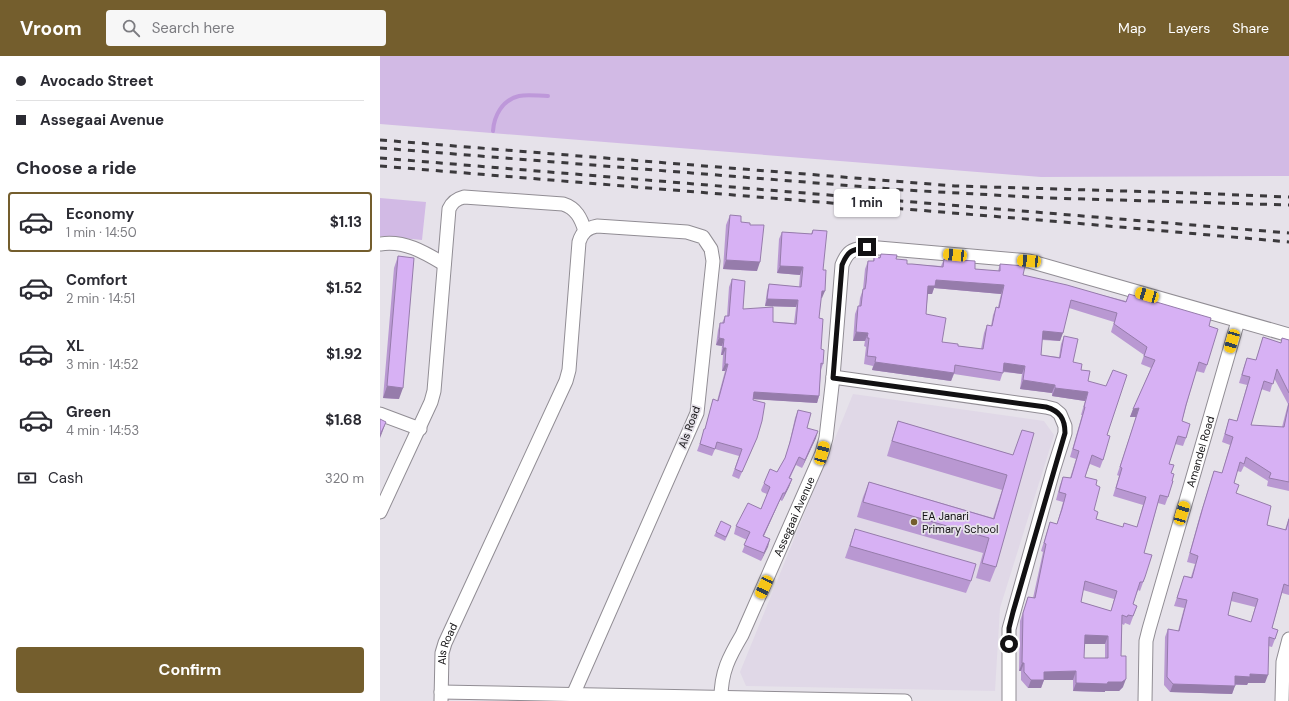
<!DOCTYPE html>
<html lang="en">
<head>
<meta charset="utf-8">
<style>
  body { margin:0; font-family:"DM Sans",sans-serif; background:#f7f7f7; color:#2b2b33; height:100vh; display:flex; flex-direction:column; font-size:15px; white-space:nowrap }
  * { box-sizing:border-box; margin:0 }
  p { font-size:13px; color:#7c7c81 }
  .icon { flex:none; width:22px; height:22px; fill:none; stroke:currentColor; stroke-width:2; stroke-linecap:round; stroke-linejoin:round }
  .map { position:relative; flex:1; overflow:hidden }
  .details { display:flex; flex-direction:column; background:#fff; width:380px }
  .details>* { flex:none }
  .top-card { display:grid; align-content:center; height:88px; padding:0 16px; background:#fff }
  .end { position:absolute; width:18px; height:18px; margin:-9px; border:5px solid #121113; background:#fff; box-shadow:0 0 0 2px #fff }
  .from { border-radius:50% }
  .bubble { position:absolute; height:28px; border-radius:4px; background:#fff; box-shadow:0 1px 3px #0004; font-size:13px; font-weight:700; line-height:28px; text-align:center }
  .car { position:absolute; width:12px; height:24px; margin:-12px -6px; border-radius:5px; box-shadow:0 0 3px 1px #0007; background:linear-gradient(#f5c518 24%,#345 0 40%,#f5c518 0 76%,#345 0 86%,#f5c518 0) }
  .top-card b { display:flex; align-items:center; gap:14px; height:38px; font-size:15px }
  .top-card b+b { border-top:1px solid #e1e1e2 }
  .top-card i { width:10px; height:10px; background:#2b2b33 }
  ul { padding:0; list-style:none }
  li { display:flex; align-items:center; gap:12px; height:60px; margin:0 8px 6px; padding:0 8px; border:2px solid transparent; border-radius:4px }
  li div { flex:1 }
  li b { display:block; font-size:15px }
  li em { font-style:normal; font-weight:700 }
  li.current { border-color:#745e2d }
  li>.icon { width:36px; height:36px; stroke-width:1.5 }
  h2 { padding:0 16px; font-size:18px; line-height:48px }
  .pay { display:flex; align-items:center; gap:10px; height:44px; padding:0 16px; font-size:15px }
  .pay p { margin-inline-start:auto }
  .cta { display:flex; gap:8px; margin-top:auto; padding:8px 16px }
  .cta a { flex:1; height:46px; border-radius:4px; background:#745e2d; color:#fff; font-size:16px; font-weight:700; line-height:46px; text-align:center }
  header { display:flex; align-items:center; gap:24px; box-sizing:border-box; height:56px; padding:0 20px; background:#745e2d; color:#fff }
  header strong { font-size:19px }
  nav { display:flex; gap:22px; margin-inline-start:auto; font-size:14px }
  .search { width:280px; height:36px; background:#f7f7f7; display:flex; align-items:center; gap:10px; box-sizing:border-box; padding:0 14px; border-radius:4px; color:#7c7c81; font-size:15px }
  main { display:flex; flex:1; min-height:0 }
  .map>svg:first-child { display:block }
</style>
</head>
<body>
<header>
<strong>Vroom</strong>
<div class="search"><svg class="icon" aria-label="search" viewBox="0 0 24 24"><circle cx="10" cy="10" r="6"/><path d="M15 15l6 6"/></svg>Search here</div>
<nav><a>Map</a><a>Layers</a><a>Share</a></nav>
</header>
<main>
<section class="details">
<div class="top-card">
<b><i class="from"></i>Avocado Street</b>
<b><i></i>Assegaai Avenue</b>
</div>
<h2>Choose a ride</h2>
<ul>
<li class="current"><svg class="icon" aria-label="car" viewBox="0 0 24 24"><path d="M5 17H2v-5l4-1 3-4h7l3 4 3 1v5h-3M9 17h6M6 11h13"/><circle cx="7" cy="17" r="2"/><circle cx="17" cy="17" r="2"/></svg><div><b>Economy</b><p>1 min · 14:50</p></div><em>$1.13</em></li>
<li><svg class="icon" aria-label="car" viewBox="0 0 24 24"><path d="M5 17H2v-5l4-1 3-4h7l3 4 3 1v5h-3M9 17h6M6 11h13"/><circle cx="7" cy="17" r="2"/><circle cx="17" cy="17" r="2"/></svg><div><b>Comfort</b><p>2 min · 14:51</p></div><em>$1.52</em></li>
<li><svg class="icon" aria-label="car" viewBox="0 0 24 24"><path d="M5 17H2v-5l4-1 3-4h7l3 4 3 1v5h-3M9 17h6M6 11h13"/><circle cx="7" cy="17" r="2"/><circle cx="17" cy="17" r="2"/></svg><div><b>XL</b><p>3 min · 14:52</p></div><em>$1.92</em></li>
<li><svg class="icon" aria-label="car" viewBox="0 0 24 24"><path d="M5 17H2v-5l4-1 3-4h7l3 4 3 1v5h-3M9 17h6M6 11h13"/><circle cx="7" cy="17" r="2"/><circle cx="17" cy="17" r="2"/></svg><div><b>Green</b><p>4 min · 14:53</p></div><em>$1.68</em></li>
</ul>
<div class="pay"><svg class="icon" aria-label="cash" viewBox="0 0 24 24"><path d="M3 7h18v10H3z"/><circle cx="12" cy="12" r="2"/></svg>Cash<p>320 m</p></div>
<div class="cta"><a>Confirm</a></div>
</section>
<div class="map">
<svg width="909" height="645" viewBox="0 0 909 645">
  <rect width="100%" height="100%" fill="#e6e2ea"/>
  <!-- built -->
  <path fill="#e0d8e7" d="M473 338 664 365 674 379 620 552 615 635 366 630 360 616Z"/>
  <!-- green -->
  <path fill="#d2bae5" d="M0 0H909V120L661 121 0 68Z
    M0 142 46 146 42 184 0 180Z"/>
  <g fill="none" stroke-linecap="round" stroke-linejoin="round">
    <!-- stream -->
    <path stroke="#be98da" stroke-width="4" d="M113 75C114 60 122 44 139 40 148 38 159 40 168 40"/>
    <defs>
      <g id="street">
        <path d="M0 188C24 184 44 196 64 208"/>
        <path d="M453 321 666 351 674 353 680 358 685 370V377L673 415 629 573V645"/>
        <path d="M0 358 40 373"/>
        <path d="M0 456 51 346 54 335 69 153C72 146 76 143 84 141L183 148C196 152 201 162 205 175"/>
        <path d="M61 636 525 645"/>
        <path id="s1" d="M341 642C341 616 349 601 362 579L442 397 446 382 453 321 462 209C468 194 472 194 487 191L649 205 909 279"/>
        <path id="s2" d="M61 645 62 597 65 587 186 325 189 314 199 186C202 176 207 172 217 170L307 176 323 181 331 193 333 205 317 357 193 639"/>
        <path id="s3" d="M765 645 766 585 769 573 858 265"/>
        <path d="M902 645 903 606 909 583"/>
      </g>
    </defs>
    <!-- street casing -->
    <use href="#street" stroke="#918d94" stroke-width="15"/>
    <!-- street -->
    <use href="#street" stroke="#fff" stroke-width="13"/>
    <!-- rail -->
    <path stroke="#3b393c" stroke-width="3" stroke-dasharray="7 7" stroke-linecap="butt" d="M0 84 575 130 812 137 909 141
      M0 92 524 134 668 142 909 149
      M0 102 909 177
      M0 110 683 166 909 186"/>
  </g>
  <!-- wall -->
  <path fill="#b998d2" fill-rule="evenodd" d="M350 159 361 166 370 169 377 215 343 213 346 169Z
    M433 174 443 214 442 242H441L439 262 441 293 443 308 441 314 439 340 437 347 373 343 377 382 359 423 352 420 359 400 335 393 332 400 317 395 325 373 331 351 333 343 337 345 345 315H342L343 299H341L342 290 336 289 338 274 340 267H342L345 260H347L349 231 352 223 363 253 393 266 414 267 416 251 385 250 387 235 389 228 419 231 420 219 397 217 399 183 402 176 431 178Z
    M501 198 527 208 561 210 564 203 595 213 618 215 620 208 643 219 746 245 749 238 829 270 827 309 824 317 816 315 802 365 806 382 803 390 795 388 789 408 791 417 792 425 788 441 785 449 778 447 764 497 765 521 760 535 758 534 753 548 757 550 750 569 745 567 744 569 742 568 741 600 743 631 739 635H725V636L693 635V624H664L661 632H648L641 624V615H639L640 565 648 541 653 542 663 496 661 495 670 466 677 468 683 446 676 444 680 429 683 421 690 422 696 403 690 401 702 359H701L705 345 672 340V337L640 333 642 318 623 316 620 325 574 318 571 325 492 314 493 310 484 308 486 291 484 290 485 285H473L475 258 478 250H479L480 242 483 233 485 213 488 205H493L494 201 499 202ZM554 232 621 238 618 251H616L613 259 611 270 607 269 604 277 601 293 578 290 562 286 546 258 548 238H552ZM689 252 734 266 731 276 764 299 761 308 771 312 750 361H756L737 419 739 420 733 440 763 449 757 471H742L716 463 714 454 716 429 705 421 710 408 720 412 723 404 727 379 708 325 701 314 693 306 684 280 681 288 679 301 661 299 662 284 680 285ZM703 534 734 543 731 555 701 546ZM704 588H725V602H704Z
    M18 200 19 343 3 342 14 212Z
    M883 281 901 287 902 282 909 284V435L887 430 888 425 864 410 861 416 857 415 854 427 856 437 887 469 905 474 909 461V539L902 537 892 572 895 583 892 591 888 590 885 627H868L867 629H855L852 638 790 636 784 629 785 581 788 573 798 575 804 552 794 550 804 520 811 521 815 508 807 506 820 459 834 415 842 417 850 389 842 386 849 363 857 365 867 329 859 327 864 310 867 302 876 304ZM894 322 908 348 902 371 871 369 881 333 890 336ZM851 545 875 551 871 566 848 559Z
    M418 354 427 372 436 382 422 412 416 409 410 422 412 423 409 431 402 445 400 444 384 480 390 483 381 505 362 496 367 484 354 478 356 470 381 453 387 438 382 436 381 434 384 427 397 416 405 402 408 393 415 362Z
    M518 365 633 399 616 511 610 526 596 522 603 497 477 461 483 441 489 426 613 462 622 434 507 400 513 380Z
    M475 473 591 525 586 537 465 502Z
    M350 474 345 485 334 480 336 476Z"/>
  <!-- shaded-wall -->
  <path fill="#967cab" d="M346 204 380 206 377 215 343 213Z
    M400 210 423 211 420 219 397 217Z
    M556 224 624 229 621 238 554 232 552 238H545L548 230Z
    M442 235H445L442 242H439Z
    M387 243 418 244 416 251 385 250Z
    M663 275 683 277 680 285 660 283Z
    M476 276 488 277 485 285H473Z
    M339 282 344 283 342 290 336 289Z
    M343 292H346L343 299H341Z
    M495 306 574 317 571 325 492 314Z
    M624 307 645 310 642 318 621 315Z
    M345 308H348L345 315H342Z
    M643 324 675 329 672 337 640 333Z
    M7 330 23 332 19 343 3 342Z
    M675 332 708 336 705 345 672 340Z
    M374 336 439 340 437 347 371 343Z
    M759 352 756 361H750L753 353Z
    M6 366 2 377 0 382V379Z
    M438 375 436 382 422 412 425 404Z
    M412 423 409 431 402 445 405 437Z
    M403 437 400 444 380 488 383 480Z
    M390 483 388 491 381 505 384 497Z
    M705 579 728 580 725 588H702Z
    M642 607H644L641 615H639Z
    M696 615 693 624H661L664 616Z
    M870 618 888 619 885 627H868L867 629 852 628 855 620Z
    M746 623 743 631 739 635H725V636L693 635 696 627 728 626Z
    M651 624H664L661 632H648Z
    M793 628 855 630 852 638 790 636Z"/>
  <!-- building -->
  <path fill="#d7b1f4" stroke="#967cab" fill-rule="evenodd" d="M350 159 361 160V166L370 167V169H384L380 206 346 204Z
    M433 174 447 175 443 214H446L445 235H442L439 262 443 263 441 293 444 294 443 308 441 307 439 340 374 336 373 344 385 347 382 365 377 382 362 416 355 413 362 393 337 386 335 393 320 388 324 373H325L333 343 338 345 348 308H345L346 292H343L344 283 339 282 340 267H344L345 260H349L352 223 365 225 363 253 393 251V266L416 268 418 244 387 243 389 228 421 231 423 211 400 210 402 176 432 178Z
    M501 198 517 199 516 203 527 204V208H532L563 211 564 203 595 205V213L620 215V208L645 210 643 219 687 229 746 246 749 238 831 262 829 270 838 273 827 309 819 306 806 349 802 365 810 368 806 382 798 380 789 408 794 409 791 417 794 418 792 425H793L788 441 780 439 764 497 772 499 765 521 763 526H760L753 548 757 550 753 560 748 559 747 561 742 559 741 600H746V623L742 626H728L727 628 696 627V615L664 616V624H651L644 616V607H642L643 557 648 541 655 542 666 488 664 487 670 466 677 468 682 453 686 438 679 436 683 421 691 422 699 395 693 393 705 351H704L708 336 675 332V329L643 324 645 310 624 307 623 317 575 309 574 317 495 306 496 301 487 300 489 282H487L488 277 476 276 478 250H481L483 233H485L486 227 488 205H494V201L500 202ZM556 224 624 229 619 252 616 251 612 270 607 269 603 293 578 290V288L562 286 566 262 546 258 548 230H555ZM691 244 737 257 734 268 767 291 764 300 775 304 753 353 759 352 740 411 742 412 736 432 766 441 757 471 744 467 743 471 716 463 718 456 714 454 720 431 716 429 717 424 705 421 712 399 723 404 730 380 727 379 747 319 733 314 726 330 708 325 710 315 701 314 702 308 693 306 698 283 684 280 680 302 661 299 663 275 683 277ZM705 525 737 535 731 555 701 546ZM705 579 728 580V602H704Z
    M18 200 34 202 23 332 7 330Z
    M883 281 901 287 902 282 909 284V337L897 313 893 328 884 325 871 369 904 371 909 347V426L889 422 891 417 866 401 864 408 860 406 854 427 859 429 856 437 891 450 887 469 906 474 909 463V530L904 528 892 572 898 574 895 583 889 581 888 619 870 618V621L855 620V630L793 628 787 621 788 573 799 575 807 544 797 542 804 520 812 522 818 500 810 497 823 451 834 415 842 417 853 381 845 378 849 363 857 365 870 321 862 319 867 302 876 304ZM853 536 878 543 871 566 848 559Z
    M418 354 431 357 427 372 438 375 425 404 419 401 409 422 412 423 405 437H403L383 480 390 483 384 497 364 489 370 476 356 470 368 447 381 453 390 431 385 428 384 427 390 413 397 416 405 402 410 386Z
    M0 363 6 366 0 379Z
    M518 365 633 399 642 374 654 377 616 511 602 507 609 482 483 446 489 426 614 463 627 419 512 385Z
    M341 465 351 470 346 481 336 476Z
    M475 473 596 508 591 525 470 490Z"/>
  <g fill="none" stroke-linecap="round" stroke-linejoin="round">
    <!-- route -->
    <path stroke="#121113" stroke-width="5" d="M487 191C472 194 468 194 462 209L453 322 666 351C680 355 685 363 685 377L633 556 629 572V588"/>
  </g>
  <!-- markers -->
  <circle fill="#745e2d" stroke="#e6e2ea" stroke-width="1.5" cx="534" cy="466" r="4"/>
  <g text-anchor="middle" dominant-baseline="central" stroke-width="3.5" stroke-linejoin="round" paint-order="stroke">
    <!-- street labels -->
    <g font-size="11" fill="#121113" stroke="#e6e2ea">
      <text transform="translate(309 371) rotate(-70)">Als Road</text>
      <text stroke="none"><textPath href="#s3" startOffset="257">Amandel Road</textPath></text>
      <text stroke="none"><textPath href="#s1" startOffset="197">Assegaai Avenue</textPath></text>
      <text stroke="none"><textPath href="#s2" startOffset="58">Als Road</textPath></text>
    </g>
    <!-- poi labels -->
    <g font-size="11" fill="#121113" stroke="#e6e2ea" text-anchor="start">
      <text x="542" y="460">EA Janari<tspan x="542" dy="13">Primary School</tspan></text>
    </g>
  </g>
</svg>
<i class="end from" style="left:629px;top:588px"></i>
<i class="end" style="left:487px;top:191px"></i>
<div class="bubble" style="left:454px;top:133px;width:66px">1 min</div>
<i class="car" style="left:575px;top:199px;rotate:275deg"></i>
<i class="car" style="left:649px;top:205px;rotate:274deg"></i>
<i class="car" style="left:767px;top:239px;rotate:286deg"></i>
<i class="car" style="left:852px;top:285px;rotate:196deg"></i>
<i class="car" style="left:442px;top:397px;rotate:15deg"></i>
<i class="car" style="left:802px;top:457px;rotate:17deg"></i>
<i class="car" style="left:384px;top:531px;rotate:205deg"></i>
</div>
</main>
</body>
</html>
